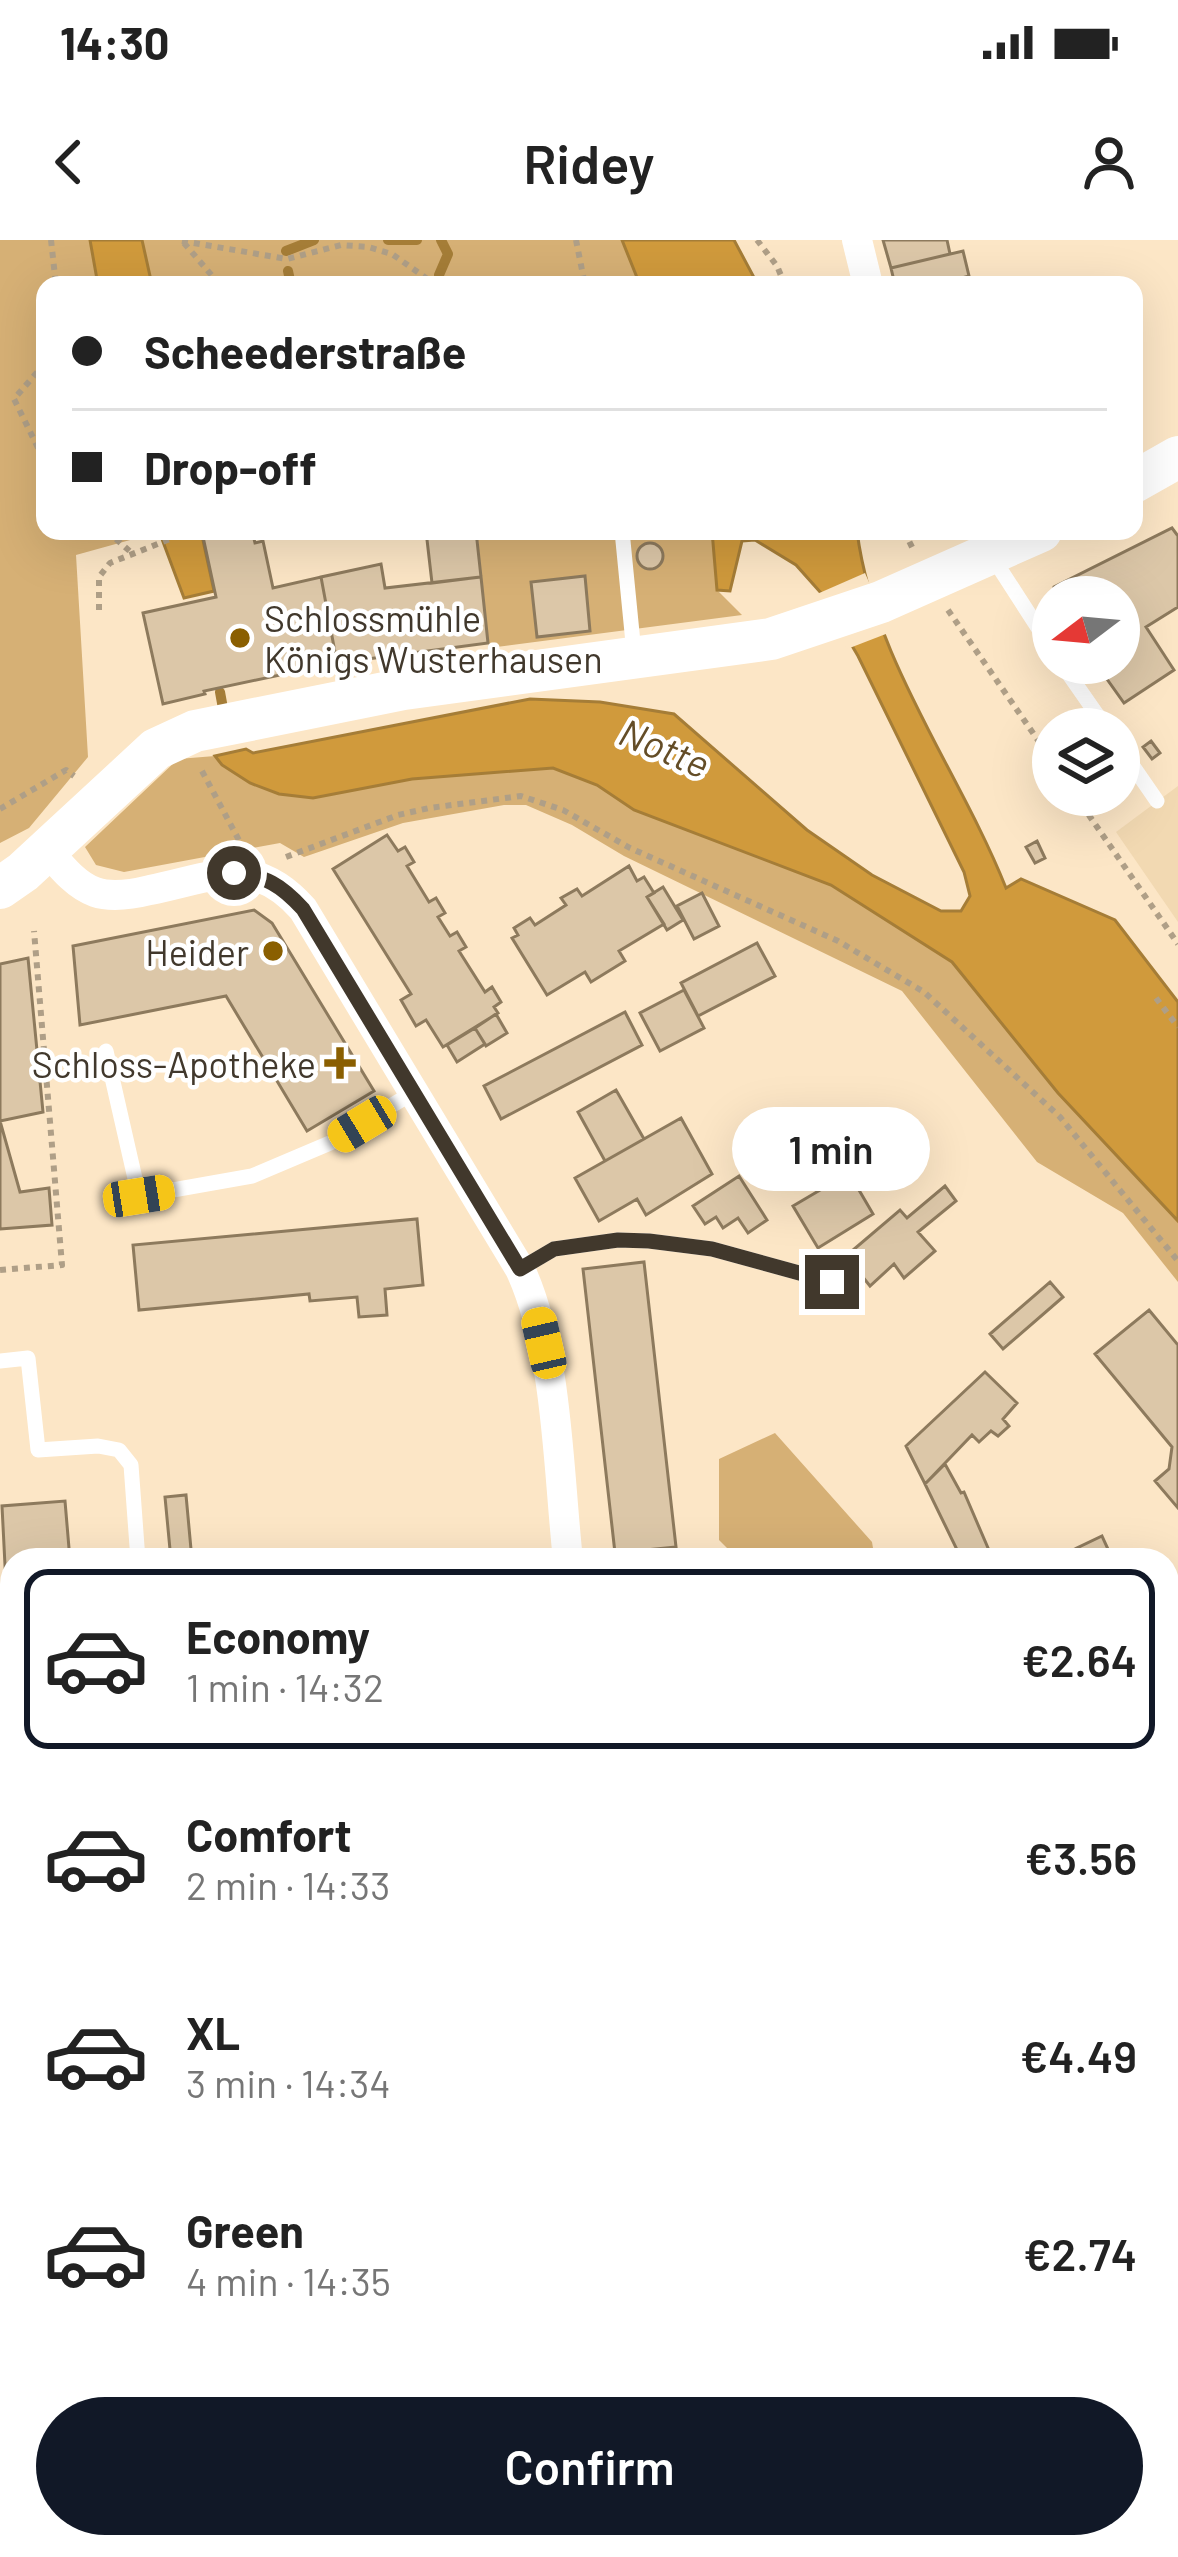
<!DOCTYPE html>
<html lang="en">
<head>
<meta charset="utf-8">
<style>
  body { margin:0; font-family:Barlow,sans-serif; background:#f6f6f6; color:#222; height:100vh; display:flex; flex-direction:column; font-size:45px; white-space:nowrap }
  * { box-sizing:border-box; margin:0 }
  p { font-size:39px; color:#767676 }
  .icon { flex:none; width:66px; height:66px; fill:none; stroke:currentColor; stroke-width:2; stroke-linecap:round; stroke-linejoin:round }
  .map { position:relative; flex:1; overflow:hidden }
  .drawer { position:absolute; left:0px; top:1308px; width:1179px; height:1011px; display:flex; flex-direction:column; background:#fff; border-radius:36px 36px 0 0; box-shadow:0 12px 48px #0002 }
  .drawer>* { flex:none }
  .banner { position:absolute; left:36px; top:36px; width:1107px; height:264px; border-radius:24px; box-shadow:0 12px 48px #0002; display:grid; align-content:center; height:264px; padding:0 36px; background:#fff }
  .needle { width:78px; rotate:254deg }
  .tools { position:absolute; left:1032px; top:336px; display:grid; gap:24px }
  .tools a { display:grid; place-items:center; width:108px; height:108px; border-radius:50%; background:#fff; box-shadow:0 12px 48px #0002; font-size:60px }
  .end { position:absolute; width:54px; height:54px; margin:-27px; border:15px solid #41382c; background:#fff; box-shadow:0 0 0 6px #fff }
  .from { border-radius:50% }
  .bubble { position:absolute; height:84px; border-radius:42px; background:#fff; box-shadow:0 12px 48px #0002; font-size:39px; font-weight:600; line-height:84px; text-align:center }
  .car { position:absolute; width:36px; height:72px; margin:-36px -18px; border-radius:15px; box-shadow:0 0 9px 3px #0007; background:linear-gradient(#f5c518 24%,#345 0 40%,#f5c518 0 76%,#345 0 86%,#f5c518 0) }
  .banner b { display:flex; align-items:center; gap:42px; height:114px; font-size:45px }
  .banner b+b { border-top:3px solid #e0e0e0 }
  .banner i { width:30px; height:30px; background:#222 }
  ul { padding:21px 0 0; list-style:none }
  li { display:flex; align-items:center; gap:36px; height:180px; margin:0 24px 18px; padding:0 12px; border:6px solid transparent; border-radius:24px }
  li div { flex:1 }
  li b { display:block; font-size:45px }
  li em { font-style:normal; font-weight:600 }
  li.current { border-color:#111827 }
  li>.icon { width:108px; height:108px; stroke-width:1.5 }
  .primary-button { display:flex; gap:24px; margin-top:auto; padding:24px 36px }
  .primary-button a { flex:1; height:138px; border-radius:72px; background:#111827; color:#fff; font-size:48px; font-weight:600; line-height:138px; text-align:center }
  .status { display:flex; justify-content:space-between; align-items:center; height:84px; padding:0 60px; background:#fff; direction:ltr }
  .status svg { height:33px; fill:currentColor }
  header { display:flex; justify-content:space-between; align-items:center; height:156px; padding:0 36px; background:#fff; font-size:54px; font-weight:600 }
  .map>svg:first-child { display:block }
</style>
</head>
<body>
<div class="status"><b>14:30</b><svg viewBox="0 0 49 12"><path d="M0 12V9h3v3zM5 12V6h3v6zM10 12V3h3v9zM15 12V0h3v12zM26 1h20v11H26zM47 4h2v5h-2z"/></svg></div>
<header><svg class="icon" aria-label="back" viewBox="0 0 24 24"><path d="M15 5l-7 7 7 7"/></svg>Ridey<svg class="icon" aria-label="person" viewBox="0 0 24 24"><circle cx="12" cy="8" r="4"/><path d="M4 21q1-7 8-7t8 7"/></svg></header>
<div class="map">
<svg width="1178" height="2317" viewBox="0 0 1178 2317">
  <rect width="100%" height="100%" fill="#fce6c6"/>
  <!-- built -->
  <path fill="#f2d9b2" d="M1178 546V682L1116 592Z"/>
  <!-- green -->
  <path fill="#d6b075" d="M0 0H90L98 45H45V291L159 292 76 315 88 517 29 588 0 603Z
    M142 0H622L640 45H152Z
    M477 291H712L717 350 742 375 489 408Z
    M215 516 222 525 250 543 279 554 313 558 412 539 552 528 597 545 634 570 831 645 952 722 1058 853 1178 981V1042L1123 973 1037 922 902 751 624 616 572 585 526 565H504L403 583 304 617 280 603 124 632 96 625 85 607 178 519Z
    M775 1193 872 1302 875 1320H739L719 1300V1219Z
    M1178 2273V2317H1110L1111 2307H1167V2277Z"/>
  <!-- water -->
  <path fill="#d09a3c" stroke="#a57d37" stroke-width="3" d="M90 0H142L152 45H98Z
    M622 0H734L758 45H640Z
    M159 291H201L214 351 184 358Z
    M712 291H857C873 419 959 530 1006 648L1021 639 1115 680 1178 762V981L1058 853 952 722 831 645 634 570 597 545 553 528 412 539 313 558 279 554 250 543 222 525 215 516 246 509 253 513 530 459 600 462 674 474 807 590 872 635 941 671H961L970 656 964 632 858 416 821 353 796 325 755 300 742 301 730 351 717 350Z"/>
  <!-- pier -->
  <path fill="#fce6c6" d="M865 333 891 392 847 409 817 354Z"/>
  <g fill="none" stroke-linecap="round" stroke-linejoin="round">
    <!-- stream -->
    <path stroke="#a57d37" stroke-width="10" d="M388 0H417
      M286 11 314 0
      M288 31 291 45
      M439 35 448 14 441 0
      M220 452 224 474"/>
  </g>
  <!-- building -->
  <path fill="#dcc7a8" stroke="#8d7a5d" stroke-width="3" d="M883 0H947L950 14 891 28Z
    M963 11 969 36 955 40 957 45H895L891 28Z
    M1134 70 1138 171 1134 183Z
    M1172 288 1178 296V367L1146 387 1174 430 1124 463 1099 428 1093 433 1085 423H1119V357H1053L1054 347Z
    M252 291 255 303 263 301 273 348 321 337 337 423 204 451 205 454 163 464 143 373 216 357 202 292Z
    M426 291H476L481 337 432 343Z
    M637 316a13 13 0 1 1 26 0a13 13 0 1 1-26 0Z
    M381 324 385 348 481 337 488 403 337 423 321 337Z
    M585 336 590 391 537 397 531 342Z
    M1151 501 1160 513 1152 519 1143 507Z
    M387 595 398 611 405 607 414 622 407 626 429 662 436 658 445 673 438 677 450 696 457 692 466 707 459 711 485 752 492 747 501 762 494 767 498 773 443 807 426 780 416 786 401 760 411 754 333 629Z
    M1037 601 1045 618 1035 623 1026 607Z
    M629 626 637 641 644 637 654 653 647 657 664 684 619 711 625 721 591 742 585 732 547 755 512 698 518 695 514 688 530 678 535 685 566 665 561 658 577 649 582 656Z
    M663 647 683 680 667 690 647 657Z
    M702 653 719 686 694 699 677 666Z
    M254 670 272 683 374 851 307 891 226 756 80 785 73 706Z
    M757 703 775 736 698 776 681 743Z
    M28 718 43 872 0 881 20 952 49 948 52 985 0 989V724Z
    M684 750 704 788 660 811 640 773Z
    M625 772 642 805 501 879 484 846Z
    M496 774 507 793 486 806 475 788Z
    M475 788 485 804 457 822 447 805Z
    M616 850 644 899 605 921 578 872Z
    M681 878 712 934 646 975 637 959 599 981 575 938Z
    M849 933 873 974 818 1008 793 966Z
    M739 936 767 980 748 993 738 978 723 988 716 977 705 984 693 966Z
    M945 946 956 961 918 992 935 1011 904 1038 894 1024 870 1046 846 1016 900 970 907 978Z
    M417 979 423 1045 385 1049 387 1075 359 1077 357 1057 310 1061 309 1054 139 1070 133 1005Z
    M644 1022 676 1307 615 1313 583 1029Z
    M1050 1042 1063 1057 1003 1109 990 1094Z
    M1149 1070 1178 1105V1268L1155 1241 1169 1229 1172 1207 1095 1114Z
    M985 1132 1017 1163 1003 1179 1009 1186 998 1196 991 1191 979 1202 972 1195 925 1244 906 1206Z
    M945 1224 961 1253 964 1252 991 1315 979 1320H962L925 1244Z
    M186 1255 192 1320H171L165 1257Z
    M65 1261 70 1320H12V1409H0V1346L6 1345 2 1266Z
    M1102 1296 1113 1320H1083L1077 1308Z
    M1077 1308 1083 1320H1052Z
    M1167 1514H1178V1588H1167Z
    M12 1544V1596L0 1597V1545Z
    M2 1629 12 1647V1728L6 1732 0 1721Z
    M1167 1670H1178V1744L1167 1745Z
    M12 1787V1819L0 1826V1794Z
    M12 1819V1845L0 1852V1826Z
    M1167 1850H1178V1922H1167Z
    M12 1868V1957L0 1934V1873Z
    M42 2307H104L110 2317H48Z
    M262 2307H313L315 2310 323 2307 330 2317 247 2315Z"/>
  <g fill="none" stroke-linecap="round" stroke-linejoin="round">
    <!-- path -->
    <path stroke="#af9f87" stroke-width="6" stroke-dasharray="6 6" stroke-linecap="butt" d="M51 0 56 45
      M576 0 585 45
      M757 0 777 26 785 45
      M182 1 287 19 341 5 368 7 392 14 436 45
      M184 3 220 45
      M45 123 14 159 45 222
      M107 291 133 314
      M904 291 913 309
      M99 370V337L110 323 190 291
      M948 370 1053 522
      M202 531 241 604
      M1075 555 1178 704
      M0 569 66 530 74 536
      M286 617 398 575 429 568 521 556 563 570 630 608 838 701 924 752 1060 877 1178 1021
      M1156 758 1178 787
      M0 1030 62 1025 34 691
      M0 2119 12 2115"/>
    <!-- service -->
    <path stroke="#fff" stroke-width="15" d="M622 291 634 413
      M993 318 1053 411
      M1061 423 1107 489
      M1119 506 1157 561
      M106 811 139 956 252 936 330 903 414 852
      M520 1029 554 1009 618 1000 649 1001 712 1009 832 1042
      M0 1121 28 1118 38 1210 98 1206 119 1210 131 1225 138 1320"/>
    <!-- minor -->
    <path stroke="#fff" stroke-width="30" d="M857 0 868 45
      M47 610C60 625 75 645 95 652 112 658 134 654 150 650 215 637 253 613 303 669L520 1029C558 1111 558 1229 568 1320
      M1167 1399 1178 1394
      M0 1514 12 1513
      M1167 1798H1178
      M1167 2136H1178
      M716 2307 721 2317"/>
    <!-- secondary -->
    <path stroke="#fff" stroke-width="42" d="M1134 242 1178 217
      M0 648 23 632 156 509 195 491 404 449 771 399 881 362 1041 291
      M0 2014 12 2036
      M170 2307 177 2317"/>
  </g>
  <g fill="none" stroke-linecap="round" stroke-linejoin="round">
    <!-- route -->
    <path stroke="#41382c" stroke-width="15" d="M234 633C266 636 281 645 303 669L520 1029 554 1009 618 1000 649 1001 712 1009 832 1042"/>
  </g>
  <!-- markers -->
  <g fill="#8a5f01" stroke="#fff" stroke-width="4.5">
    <circle cx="240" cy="398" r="12"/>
    <circle cx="273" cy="711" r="12"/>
    <path d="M334 805h12v12h12v12h-12v12h-12v-12h-12v-12h12z"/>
  </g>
  <g text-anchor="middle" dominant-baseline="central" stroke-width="9" stroke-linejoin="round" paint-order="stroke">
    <!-- poi labels -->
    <g font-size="36" fill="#41382c" stroke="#fff" text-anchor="end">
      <text x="264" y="377" text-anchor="start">Schlossmühle<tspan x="264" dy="41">Königs Wusterhausen</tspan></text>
      <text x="249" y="711">Heider</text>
      <text x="316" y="823">Schloss-Apotheke</text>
    </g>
    <!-- water labels -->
    <g font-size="39" font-style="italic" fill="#644d27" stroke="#fff">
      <text transform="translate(665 507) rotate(23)">Notte</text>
    </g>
  </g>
</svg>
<div class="tools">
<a><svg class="needle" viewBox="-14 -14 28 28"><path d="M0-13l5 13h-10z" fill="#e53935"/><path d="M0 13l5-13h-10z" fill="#767676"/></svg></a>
<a><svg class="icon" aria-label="layers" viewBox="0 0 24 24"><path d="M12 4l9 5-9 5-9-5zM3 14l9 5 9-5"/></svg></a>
</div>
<i class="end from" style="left:234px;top:633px"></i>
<i class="end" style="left:832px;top:1042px"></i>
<div class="bubble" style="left:732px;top:867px;width:198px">1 min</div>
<i class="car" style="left:362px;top:884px;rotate:239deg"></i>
<i class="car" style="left:139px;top:956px;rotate:81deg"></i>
<i class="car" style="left:544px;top:1103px;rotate:347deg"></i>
<div class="banner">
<b><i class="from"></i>Scheederstraße</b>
<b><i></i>Drop-off</b>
</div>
<section class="drawer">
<ul>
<li class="current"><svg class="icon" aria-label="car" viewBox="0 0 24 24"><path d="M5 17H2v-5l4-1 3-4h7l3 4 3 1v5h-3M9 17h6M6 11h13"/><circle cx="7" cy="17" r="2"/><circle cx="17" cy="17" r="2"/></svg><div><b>Economy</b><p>1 min · 14:32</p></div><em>€2.64</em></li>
<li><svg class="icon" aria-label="car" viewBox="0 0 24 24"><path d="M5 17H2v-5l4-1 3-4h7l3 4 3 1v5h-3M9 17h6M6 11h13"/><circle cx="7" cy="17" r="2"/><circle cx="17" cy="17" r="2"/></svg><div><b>Comfort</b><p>2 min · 14:33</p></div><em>€3.56</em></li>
<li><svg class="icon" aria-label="car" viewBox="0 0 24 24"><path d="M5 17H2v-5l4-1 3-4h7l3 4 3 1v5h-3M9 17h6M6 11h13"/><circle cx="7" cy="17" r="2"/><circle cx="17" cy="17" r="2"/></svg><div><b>XL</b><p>3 min · 14:34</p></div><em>€4.49</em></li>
<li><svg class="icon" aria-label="car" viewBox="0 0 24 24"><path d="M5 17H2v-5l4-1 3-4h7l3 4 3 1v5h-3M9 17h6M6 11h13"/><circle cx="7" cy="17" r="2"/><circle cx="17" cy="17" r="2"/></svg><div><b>Green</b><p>4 min · 14:35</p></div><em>€2.74</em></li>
</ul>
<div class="primary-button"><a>Confirm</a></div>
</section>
</div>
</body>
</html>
